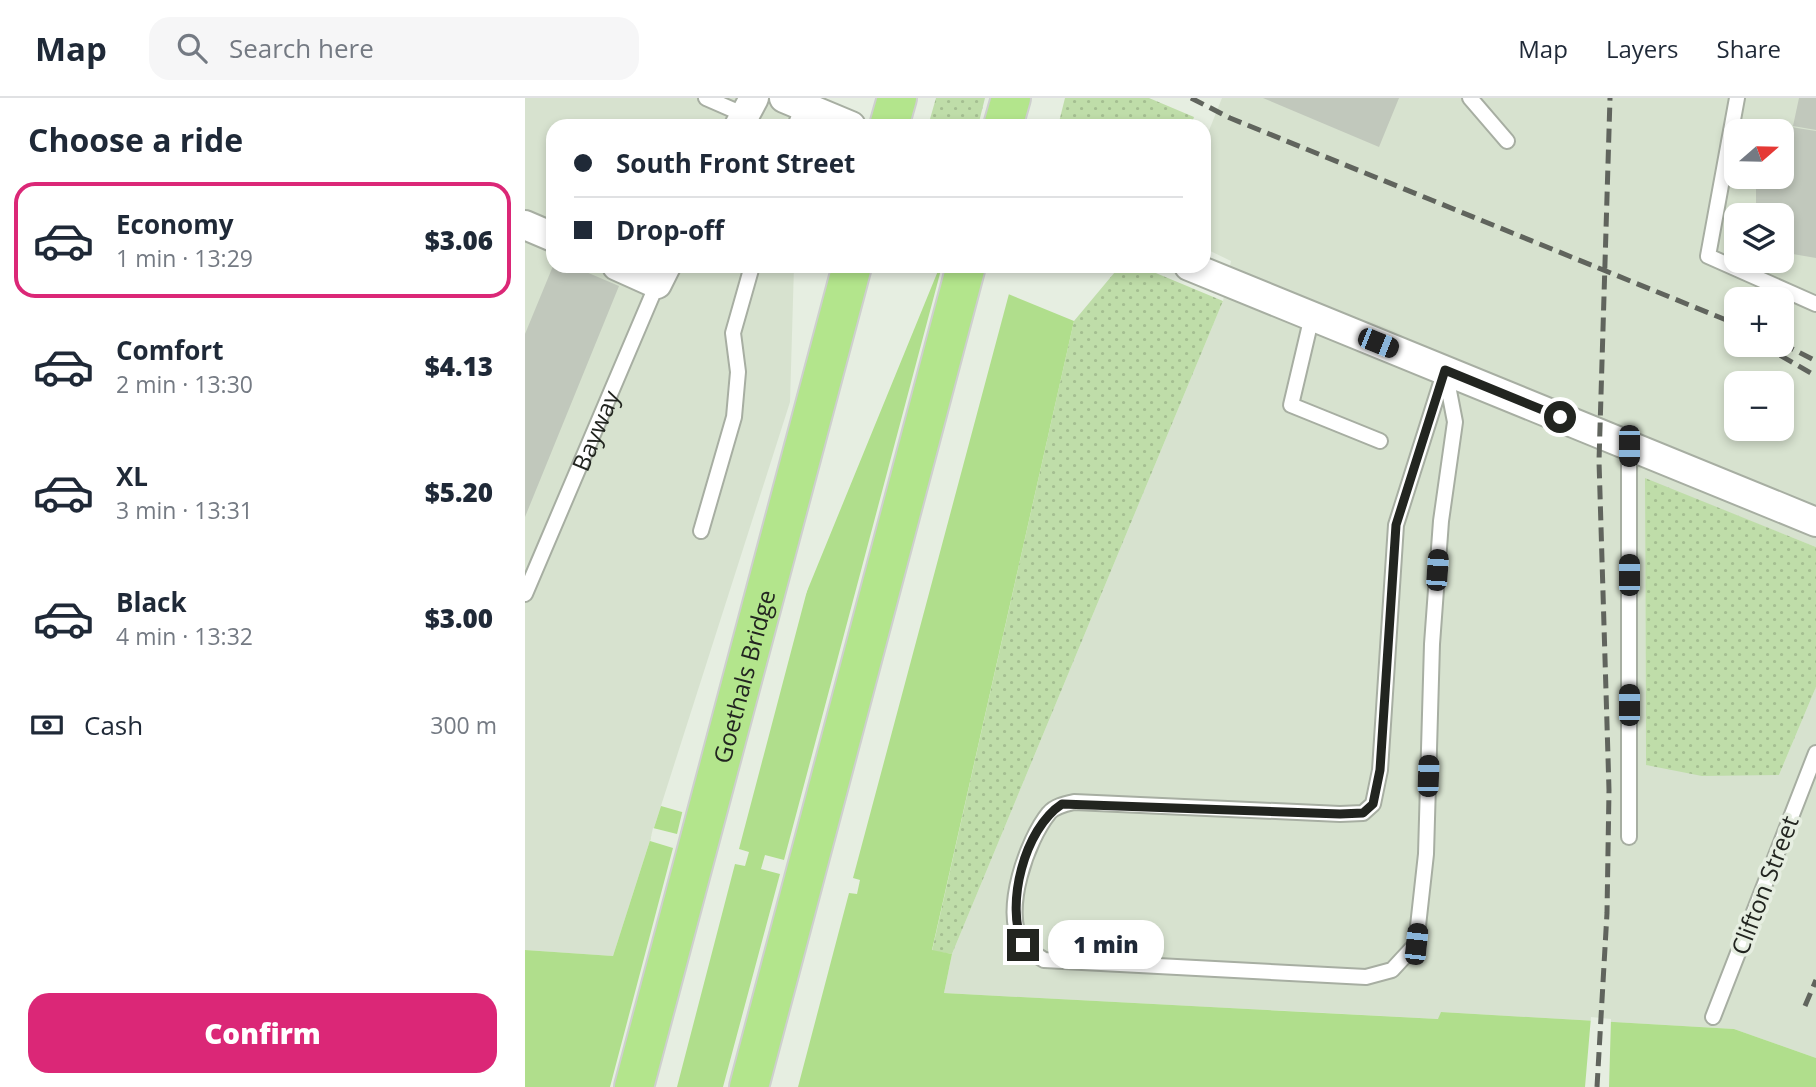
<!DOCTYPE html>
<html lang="en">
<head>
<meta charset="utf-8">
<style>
  body { margin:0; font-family:"Open Sans",sans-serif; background:#f6f6f7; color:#1f2937; height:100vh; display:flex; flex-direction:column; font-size:26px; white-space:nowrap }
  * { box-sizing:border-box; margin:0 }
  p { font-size:23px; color:#747a83 }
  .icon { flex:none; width:38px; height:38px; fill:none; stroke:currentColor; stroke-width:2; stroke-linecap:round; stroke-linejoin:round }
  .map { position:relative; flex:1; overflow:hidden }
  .panel { display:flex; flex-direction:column; background:#fff; width:525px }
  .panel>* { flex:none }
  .guide { position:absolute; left:21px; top:21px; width:665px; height:154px; border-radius:21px; box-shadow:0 4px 10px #0003; display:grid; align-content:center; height:154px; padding:0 28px; background:#fff }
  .needle { width:46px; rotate:70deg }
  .buttons { position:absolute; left:1199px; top:21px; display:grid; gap:14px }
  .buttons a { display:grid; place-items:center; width:70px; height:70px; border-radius:14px; background:#fff; box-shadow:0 4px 10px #0003; font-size:35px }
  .end { position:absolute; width:32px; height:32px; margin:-16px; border:9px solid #222520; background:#fff; box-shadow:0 0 0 4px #fff }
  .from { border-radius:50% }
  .bubble { position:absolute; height:49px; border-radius:21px; background:#fff; box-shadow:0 4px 10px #0003; font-size:23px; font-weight:800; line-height:49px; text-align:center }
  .car { position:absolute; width:21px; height:42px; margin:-21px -10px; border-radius:9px; box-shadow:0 0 5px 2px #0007; background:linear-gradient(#222 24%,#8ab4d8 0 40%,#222 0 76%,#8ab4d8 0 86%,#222 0) }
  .guide b { display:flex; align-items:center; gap:24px; height:66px; font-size:26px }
  .guide b+b { border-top:2px solid #e0e1e3 }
  .guide i { width:18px; height:18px; background:#1f2937 }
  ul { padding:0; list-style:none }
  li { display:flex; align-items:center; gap:21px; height:116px; margin:0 14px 10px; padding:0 14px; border:4px solid transparent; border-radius:21px }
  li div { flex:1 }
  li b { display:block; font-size:26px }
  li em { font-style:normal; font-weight:800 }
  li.on { border-color:#db2777 }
  li>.icon { width:63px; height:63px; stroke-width:1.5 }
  h2 { padding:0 28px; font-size:32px; line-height:84px }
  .pay { display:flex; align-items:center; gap:18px; height:77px; padding:0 28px; font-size:26px }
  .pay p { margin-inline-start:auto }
  .cta { display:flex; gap:14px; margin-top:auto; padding:14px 28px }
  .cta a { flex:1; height:80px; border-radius:21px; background:#db2777; color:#fff; font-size:28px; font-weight:800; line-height:80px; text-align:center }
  header { display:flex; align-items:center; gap:42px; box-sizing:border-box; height:98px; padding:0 35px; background:#fff; border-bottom:2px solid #e0e1e3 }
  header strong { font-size:33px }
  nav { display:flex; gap:38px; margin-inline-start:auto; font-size:24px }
  .search { width:490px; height:63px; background:#f6f6f7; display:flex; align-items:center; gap:18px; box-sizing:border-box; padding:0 24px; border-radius:21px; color:#747a83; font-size:26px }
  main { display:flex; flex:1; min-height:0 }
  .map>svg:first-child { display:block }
</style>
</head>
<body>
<header>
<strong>Map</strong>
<div class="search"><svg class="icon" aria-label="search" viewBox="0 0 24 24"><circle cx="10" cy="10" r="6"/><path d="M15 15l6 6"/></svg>Search here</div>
<nav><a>Map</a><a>Layers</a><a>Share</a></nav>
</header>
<main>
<section class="panel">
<h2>Choose a ride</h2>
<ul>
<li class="on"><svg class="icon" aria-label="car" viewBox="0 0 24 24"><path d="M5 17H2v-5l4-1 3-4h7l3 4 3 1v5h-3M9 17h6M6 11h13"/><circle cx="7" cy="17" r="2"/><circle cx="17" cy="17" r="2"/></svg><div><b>Economy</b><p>1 min · 13:29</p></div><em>$3.06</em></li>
<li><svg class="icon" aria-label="car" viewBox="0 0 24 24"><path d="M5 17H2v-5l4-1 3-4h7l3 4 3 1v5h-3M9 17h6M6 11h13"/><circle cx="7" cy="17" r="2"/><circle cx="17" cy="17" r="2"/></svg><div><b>Comfort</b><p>2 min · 13:30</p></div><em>$4.13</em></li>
<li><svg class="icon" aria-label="car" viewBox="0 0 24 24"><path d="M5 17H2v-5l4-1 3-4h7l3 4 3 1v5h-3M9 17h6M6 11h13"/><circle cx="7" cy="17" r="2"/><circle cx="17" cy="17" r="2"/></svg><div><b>XL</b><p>3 min · 13:31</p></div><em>$5.20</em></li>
<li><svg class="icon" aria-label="car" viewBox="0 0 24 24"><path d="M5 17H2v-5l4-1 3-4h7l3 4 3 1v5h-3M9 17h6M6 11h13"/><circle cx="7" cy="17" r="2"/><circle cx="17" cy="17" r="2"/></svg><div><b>Black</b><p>4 min · 13:32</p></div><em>$3.00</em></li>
</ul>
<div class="pay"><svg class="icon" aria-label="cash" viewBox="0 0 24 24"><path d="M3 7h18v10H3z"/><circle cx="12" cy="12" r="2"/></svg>Cash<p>300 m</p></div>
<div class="cta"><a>Confirm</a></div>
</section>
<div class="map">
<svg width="1291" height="989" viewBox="0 0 1291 989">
  <defs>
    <pattern id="grass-dots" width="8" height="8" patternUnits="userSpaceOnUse" patternTransform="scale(1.75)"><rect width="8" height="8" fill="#bfdda9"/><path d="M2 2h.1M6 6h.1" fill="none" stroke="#a4be91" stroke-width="1.8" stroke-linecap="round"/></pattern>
  </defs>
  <rect width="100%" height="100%" fill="#e6eee1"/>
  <!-- built -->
  <path fill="#d7e2cf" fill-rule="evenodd" d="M0 0H300L292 28H28V168H269L265 304 88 858 0 852Z
    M697 0H1291V449L1120 381 1121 667 1254 677 1291 589V960L1209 931 917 914 914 921 419 895 427 856 698 203 706 163 679 150V34L683 35ZM1211 33H1256V79H1211ZM1211 117H1256V163H1211ZM1211 201H1256V247H1211ZM1211 285H1256V331H1211Z"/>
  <!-- grass -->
  <path fill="url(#grass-dots)" d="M411 0H460L453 28H403Z
    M540 0H624L669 19 666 28H533Z
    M595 168H614L698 203 427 856 407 853 549 223Z
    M1120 380 1291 449V589L1254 677 1177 678 1121 667Z"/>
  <!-- water -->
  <path fill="#b0de8c" d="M415 168 549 223 407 852 427 856 419 895 913 921 916 914 1209 931 1291 960V989H0V852L88 858 136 708 171 718 206 679Z"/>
  <!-- pier -->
  <path fill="#e6eee1" d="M417 168H430L485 192 328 780 335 782 332 796 324 795 273 989H198L255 776 236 771 240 757 259 762Z
    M288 470 214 751 224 754 220 768 210 766 152 989H85L148 750 125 743 128 730 152 736 158 711 169 714 204 676Z
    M1066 919 1086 921 1084 989H1060Z"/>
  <!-- building -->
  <path fill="#c1c8bc" d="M738 0H874L854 49Z
    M1274 0H1291V32L1268 28Z
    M1233 24 1291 33V160L1256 154V117H1231V79H1256V33H1232Z
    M28 168H47L94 188 0 419V236Z"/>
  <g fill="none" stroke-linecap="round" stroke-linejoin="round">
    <defs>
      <g id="lane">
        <path d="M181 0 220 17"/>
        <path d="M945 0 982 43"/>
        <path d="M1212 0 1183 158 1291 206"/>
        <path d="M270 28 278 8"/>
        <path d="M787 218 766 307 855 343"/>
        <path d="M920 272 930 324 916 423 907 546 901 756 891 846 867 872 841 879 519 862C512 857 501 852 497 845 477 813 502 742 524 715 530 708 540 706 549 704L815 716 838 715 848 706 855 672 871 427Z"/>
        <path d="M1104 348V739"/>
        <path d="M176 433 209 319 213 274 208 235 227 168"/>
        <path id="s1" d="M0 496 132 186"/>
        <path d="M1188 919 1291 655"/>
      </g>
      <path id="street" d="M259 0 326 28
        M214 28 229 0
        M0 127 28 139
        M92 168 132 186 141 168
        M664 168 1291 424"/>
      <g id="highway">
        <path d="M364 28 372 0"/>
        <path d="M478 28 486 0"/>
        <path id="s2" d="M109 989 327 168"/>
        <path d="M224 989 441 168"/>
      </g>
    </defs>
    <!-- lane casing -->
    <use href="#lane" stroke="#a7aea2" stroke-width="18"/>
    <!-- street casing -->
    <use href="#street" stroke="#a7aea2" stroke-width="32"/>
    <!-- highway casing -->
    <use href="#highway" stroke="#cecfce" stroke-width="42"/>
    <!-- lane -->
    <use href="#lane" stroke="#fff" stroke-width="14"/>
    <!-- street -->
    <use href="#street" stroke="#fff" stroke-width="28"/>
    <!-- highway -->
    <use href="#highway" stroke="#b3e58c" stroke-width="38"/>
    <!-- rail -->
    <path stroke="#60645d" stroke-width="5" stroke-dasharray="14 7" stroke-linecap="butt" d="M666 0 705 20 1211 226
      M1256 245 1291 263
      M1237 247 1291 278
      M1280 908 1291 882
      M1072 989 1082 815 1084 692 1074 363 1085 0"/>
  </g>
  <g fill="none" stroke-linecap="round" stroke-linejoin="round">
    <!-- route -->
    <path stroke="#222520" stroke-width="9" d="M498 847C480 807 499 731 537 706L815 716 838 715 848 706 855 672 871 427 920 272 1035 319"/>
  </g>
  <g text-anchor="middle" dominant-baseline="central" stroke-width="7" stroke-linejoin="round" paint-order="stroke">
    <!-- street labels -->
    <g font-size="24" fill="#222520" stroke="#e6eee1">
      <text stroke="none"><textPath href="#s1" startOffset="178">Bayway</textPath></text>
      <text stroke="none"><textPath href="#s2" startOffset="425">Goethals Bridge</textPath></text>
      <text transform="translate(1239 787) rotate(-69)">Clifton Street</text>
    </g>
  </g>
</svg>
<div class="buttons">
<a><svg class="needle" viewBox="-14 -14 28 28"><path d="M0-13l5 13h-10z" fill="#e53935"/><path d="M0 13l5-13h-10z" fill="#747a83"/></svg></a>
<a><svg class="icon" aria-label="layers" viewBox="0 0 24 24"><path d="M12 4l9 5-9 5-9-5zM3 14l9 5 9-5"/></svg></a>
<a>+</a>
<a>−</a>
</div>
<i class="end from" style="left:1035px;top:319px"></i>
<i class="end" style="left:498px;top:847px"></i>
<div class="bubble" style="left:523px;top:822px;width:116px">1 min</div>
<i class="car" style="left:853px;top:245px;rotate:112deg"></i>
<i class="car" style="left:1104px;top:348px;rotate:180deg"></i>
<i class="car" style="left:912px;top:472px;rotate:4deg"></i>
<i class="car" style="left:1104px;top:477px;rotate:0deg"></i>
<i class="car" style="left:1104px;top:607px;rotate:0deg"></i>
<i class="car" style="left:903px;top:678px;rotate:2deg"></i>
<i class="car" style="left:891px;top:846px;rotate:6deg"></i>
<div class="guide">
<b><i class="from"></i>South Front Street</b>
<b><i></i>Drop-off</b>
</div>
</div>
</main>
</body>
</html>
